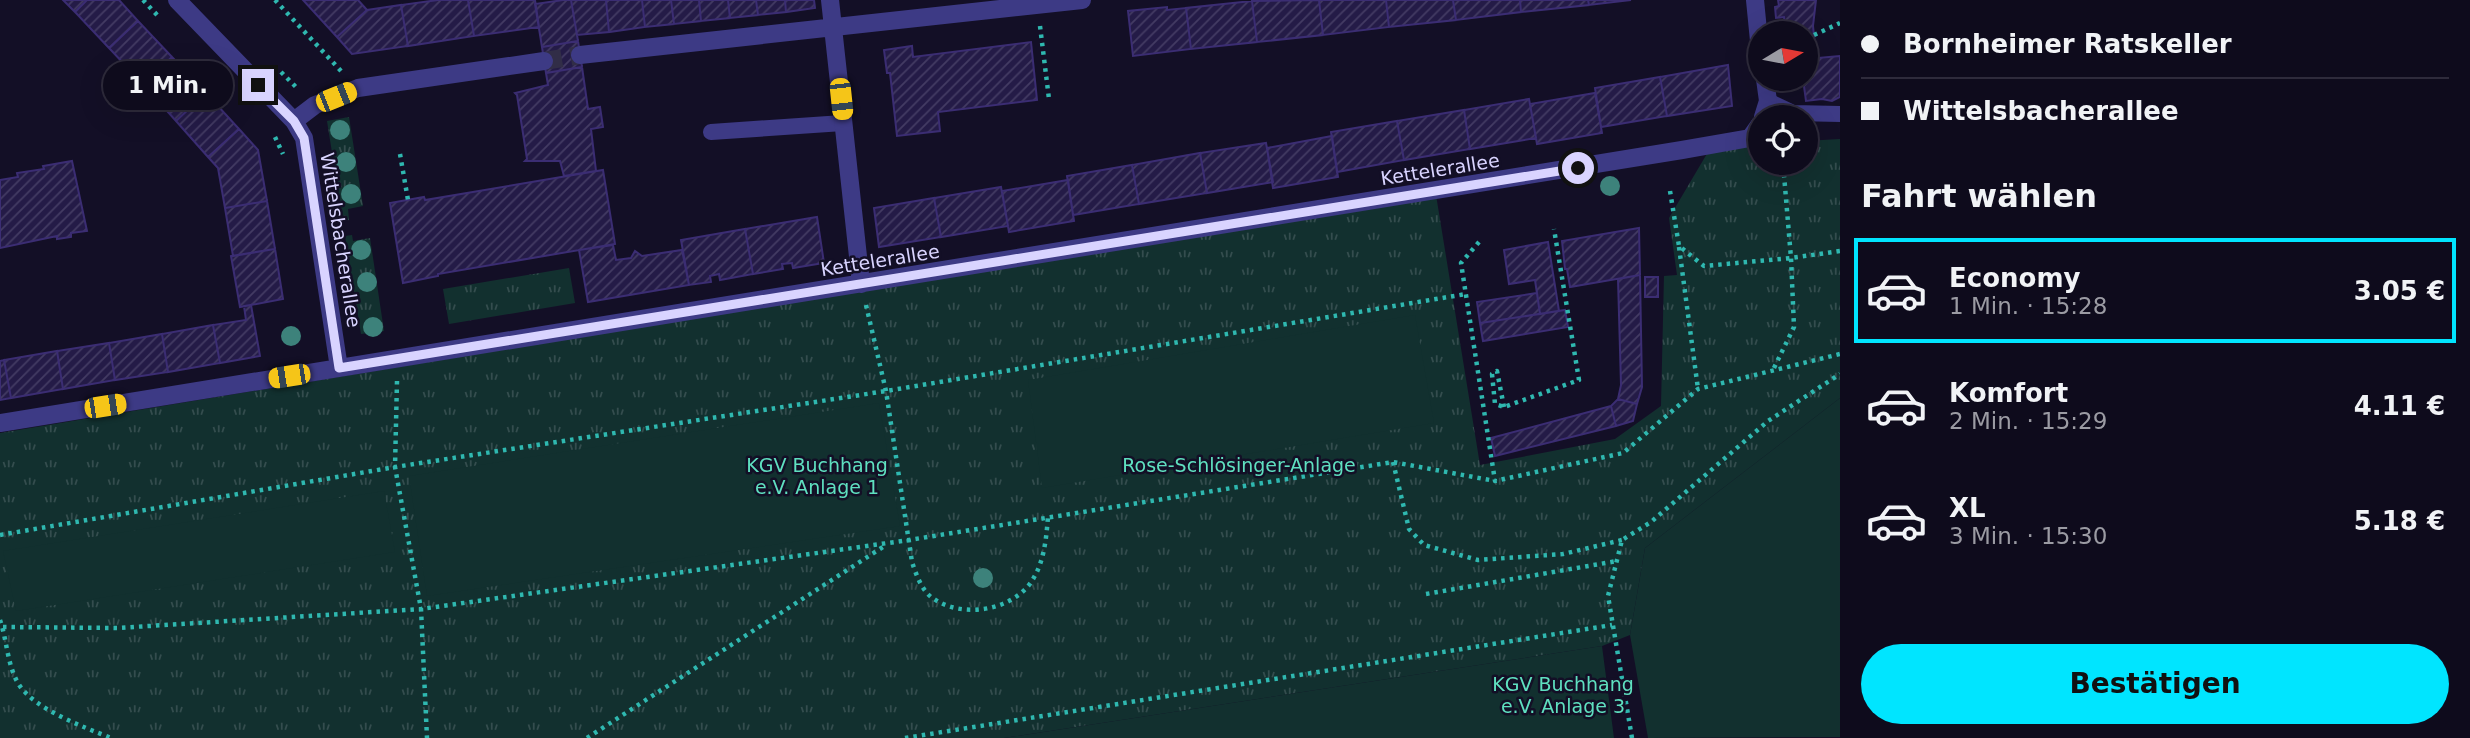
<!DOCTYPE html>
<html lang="de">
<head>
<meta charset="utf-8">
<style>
  body { margin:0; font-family:"DejaVu Sans",sans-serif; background:#1c1929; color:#f1f3f6; height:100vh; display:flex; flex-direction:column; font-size:26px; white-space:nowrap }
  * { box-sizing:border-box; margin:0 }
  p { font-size:23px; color:#9b9ba3 }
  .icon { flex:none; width:38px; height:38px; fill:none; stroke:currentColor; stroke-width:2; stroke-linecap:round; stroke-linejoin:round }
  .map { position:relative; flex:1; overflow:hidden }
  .sheet { display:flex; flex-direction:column; background:#0e0b1c; width:630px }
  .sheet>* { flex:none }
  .banner { display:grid; align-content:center; height:154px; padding:0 21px; background:#0e0b1c }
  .needle { width:46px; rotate:80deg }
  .fabs { position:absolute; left:1748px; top:21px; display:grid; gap:14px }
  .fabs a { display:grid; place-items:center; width:70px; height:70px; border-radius:50%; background:#0e0b1c; box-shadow:0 7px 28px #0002,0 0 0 2px #2e2b3b; font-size:35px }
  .end { position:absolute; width:32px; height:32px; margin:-16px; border:9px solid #d9d4ff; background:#111; box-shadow:0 0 0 4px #111 }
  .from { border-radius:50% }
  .bubble { position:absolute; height:49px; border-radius:24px; background:#0e0b1c; box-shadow:0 7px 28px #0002,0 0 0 2px #2e2b3b; font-size:23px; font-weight:700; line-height:49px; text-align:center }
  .car { position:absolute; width:21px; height:42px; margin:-21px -10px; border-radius:9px; box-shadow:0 0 5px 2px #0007; background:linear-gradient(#f5c518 24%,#345 0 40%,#f5c518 0 76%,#345 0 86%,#f5c518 0) }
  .banner b { display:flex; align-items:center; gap:24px; height:66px; font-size:26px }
  .banner b+b { border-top:2px solid #2e2b3b }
  .banner i { width:18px; height:18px; background:#f1f3f6 }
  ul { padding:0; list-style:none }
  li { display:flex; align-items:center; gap:21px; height:105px; margin:0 14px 10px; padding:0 7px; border:4px solid transparent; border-radius:0px }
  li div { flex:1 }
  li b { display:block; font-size:26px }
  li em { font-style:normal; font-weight:700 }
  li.selected { border-color:#00e5ff }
  li>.icon { width:63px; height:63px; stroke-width:1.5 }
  h2 { padding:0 21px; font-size:32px; line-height:84px }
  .action { display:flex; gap:14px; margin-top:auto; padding:14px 21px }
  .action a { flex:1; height:80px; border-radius:42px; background:#00e5ff; color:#111; font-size:28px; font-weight:700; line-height:80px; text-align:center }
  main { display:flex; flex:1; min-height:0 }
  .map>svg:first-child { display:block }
</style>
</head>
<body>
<main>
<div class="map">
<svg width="1840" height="738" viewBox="0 0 1840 738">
  <defs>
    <pattern id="grass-tufts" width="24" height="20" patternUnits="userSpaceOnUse" patternTransform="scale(1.75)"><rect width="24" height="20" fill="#12302f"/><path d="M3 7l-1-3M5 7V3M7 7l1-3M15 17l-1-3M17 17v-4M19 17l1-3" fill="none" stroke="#344d4e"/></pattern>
    <pattern id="building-hatch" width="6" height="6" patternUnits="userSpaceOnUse" patternTransform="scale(1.75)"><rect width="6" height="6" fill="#241b47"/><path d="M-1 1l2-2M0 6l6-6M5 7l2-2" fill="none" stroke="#433b63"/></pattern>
  </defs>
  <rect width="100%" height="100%" fill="#130f26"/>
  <!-- grass -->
  <path fill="url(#grass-tufts)" d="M349 117 363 206 348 209 349 220 343 221 327 121Z
    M1840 139V398L1645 548 1630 635 1602 646 1004 738H0V433L1436 195 1480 465 1615 439 1661 406 1664 276 1677 275 1669 218 1708 152 1760 144V163H1806V141Z
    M352 235 353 241 370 238 384 331 361 334 345 236Z
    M569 268 575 303 449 324 443 289Z"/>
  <!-- garden -->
  <path fill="#12302f" d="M1415 315 1434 423 1042 488 1028 380Z
    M1840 398V737L1648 738 1630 635 1645 548Z
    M879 403 900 526 427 596 409 476Z
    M384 491 395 552 16 611 3 551Z
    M1602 646 1614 738H1004Z"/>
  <!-- building -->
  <path fill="url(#building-hatch)" stroke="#3b2d73" stroke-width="2" d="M63 0H87L75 12Z
    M87 0H119L138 21 109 48 75 12Z
    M303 0H358L367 10 337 37Z
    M438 0H468L474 36 408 46 401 5Z
    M468 0H535L539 27 474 36Z
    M563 0H571L578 41 542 47 535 4Z
    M571 0H606L609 32 577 35Z
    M606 0H642L645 27 609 32Z
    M642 0H671L674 24 645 27Z
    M671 0H699L701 21 674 24Z
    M699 0H728L730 18 701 21Z
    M728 0H756L758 15 730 18Z
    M756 0H785L786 12 758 15Z
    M785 0H814L815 8 786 12Z
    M1319 0 1323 35 1257 42 1252 1Z
    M1319 0H1386L1389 27 1323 35Z
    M1386 0H1453L1456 20 1389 27Z
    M1453 0H1520L1521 12 1456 20Z
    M1520 0H1588L1589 5 1521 12Z
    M1588 0H1631L1589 5Z
    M1778 0H1816L1813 26 1816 54 1806 55V33H1782L1781 28 1785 27 1784 17 1776 18 1775 7 1779 6Z
    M1252 1 1257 42 1191 49 1186 8Z
    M401 5 408 46 352 54 337 37 367 10Z
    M1167 7V10L1186 8 1191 49 1133 56 1128 11Z
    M138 21 172 57 143 84 109 48Z
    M578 41 582 67 546 73 542 47Z
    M1031 42 1037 100 938 112 940 131 897 136 890 73H887L884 50 912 46 913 57Z
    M1818 54V58L1840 56V97L1832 101 1822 99 1806 101 1803 79H1806V55Z
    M172 57 206 93 176 121 143 84Z
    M1728 65 1732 106 1667 116 1660 77Z
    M582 67 588 109 600 107 603 127 591 129 596 171 564 176 560 161H525L527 159 517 95 515 93 548 85 546 73Z
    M1660 77 1667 116 1601 127 1595 88Z
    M206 93 239 129 208 157 176 121Z
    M1595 93 1602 133 1537 144 1530 104Z
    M1529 99 1536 138 1470 149 1464 110Z
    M1464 110 1470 149 1404 160 1397 121Z
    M1397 121 1404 160 1337 172 1331 132Z
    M239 129 258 150 267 201 225 208 218 168 208 157Z
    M1332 136 1338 177 1273 188 1267 148Z
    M1266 143 1273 182 1207 193 1200 153Z
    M1200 153 1207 193 1139 204 1132 165Z
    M72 161 87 231 71 233V237L57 239V236L0 248V180L18 177 17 173 44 169 43 166Z
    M1132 165 1139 204 1073 215 1067 176Z
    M603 170 615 244 438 274V276L403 283 390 203 424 197 425 200Z
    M1068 180 1074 221 1009 232 1002 191Z
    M1001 187 1008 226 941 237 934 198Z
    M934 198 941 237 879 247 874 208Z
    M267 201 275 249 233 256 225 208Z
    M817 217 824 263 793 268 792 263 782 264 783 269 753 274 745 229Z
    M1639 228 1640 275 1570 287 1567 269H1565L1562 241Z
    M745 229 753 274 720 280 719 274 710 276 711 282 689 285 681 240Z
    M1548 242 1559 311 1540 314 1535 280 1509 284 1504 250Z
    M613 245 616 260 631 258 635 251 642 256 682 250 689 285 588 302 579 250Z
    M275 249 283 299 240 307 231 256Z
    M1640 275 1642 387 1637 404 1618 399 1621 385 1618 279Z
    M1645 277H1658V297H1645Z
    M1537 293 1540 314 1480 323 1477 302Z
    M251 305 260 356 220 363 213 325 246 320 244 306Z
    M1565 310 1568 327 1483 341 1480 323Z
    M213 325 220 363 168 372 162 334Z
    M162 334 168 372 115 380 109 343Z
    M109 343 115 380 63 389 57 351Z
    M57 351 63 389 11 398 4 360Z
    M4 360 11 398 0 400V361Z
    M1618 399 1637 404 1633 421 1616 426 1611 406Z
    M1611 406 1616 426 1495 456 1491 438Z"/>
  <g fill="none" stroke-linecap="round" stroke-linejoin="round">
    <!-- minor-tunnel -->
    <path stroke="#312d47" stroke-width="18" stroke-dasharray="18 9" stroke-linecap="butt" d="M544 61 580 55"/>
    <!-- path -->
    <path stroke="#2fb8b0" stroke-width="4.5" stroke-dasharray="3.5 5" stroke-linecap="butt" d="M143 0 159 17
      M275 0 341 71
      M1040 26 1049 99
      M1814 35 1840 23
      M281 72 299 90
      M275 137 283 154
      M400 154 408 200
      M1670 191 1679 246 1704 266 1791 258 1840 251
      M1479 242 1461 263 1495 481 1623 453 1698 389 1840 354
      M1679 247 1698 389
      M866 305 886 391 912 562C916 574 922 592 934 599 962 618 1008 611 1029 585 1044 565 1046 541 1048 517
      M1774 368 1794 327 1791 258 1783 163
      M397 381 395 467 421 609 427 738
      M1504 407 1497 371 1492 374 1495 404 1504 407 1579 380 1554 229
      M1393 462 1409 529 1424 545 1478 560 1563 554 1622 540
      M0 535 395 467 886 391 1466 294
      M1426 594 1617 561
      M0 620C7 640 7 664 18 683 33 709 84 727 111 738
      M3 627 117 628 421 609 909 540 1393 462 1495 481
      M587 738 886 545
      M905 738 1612 625
      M1632 738 1608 596 1622 540 1651 522 1768 421 1840 374"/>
    <!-- service -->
    <path stroke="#3d3a85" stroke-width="16" d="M1768 101 1793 113 1840 114
      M711 132 843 123"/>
    <!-- minor -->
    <path stroke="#3d3a85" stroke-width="18" d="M177 0 294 121 304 138 339 368
      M830 0 861 284
      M1755 0 1760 51
      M580 55 1082 0
      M1763 117 1768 101 1765 79
      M294 121 315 105 358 88 544 61
      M0 423 1682 150 1750 138 1760 124"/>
  </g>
  <!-- trees -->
  <g fill="#3d827b">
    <circle cx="340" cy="130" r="10"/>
    <circle cx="346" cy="162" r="10"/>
    <circle cx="1610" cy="186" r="10"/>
    <circle cx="351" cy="194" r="10"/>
    <circle cx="361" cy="250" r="10"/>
    <circle cx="367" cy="282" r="10"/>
    <circle cx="373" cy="327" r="10"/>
    <circle cx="291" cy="336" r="10"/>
    <circle cx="983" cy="578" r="10"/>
  </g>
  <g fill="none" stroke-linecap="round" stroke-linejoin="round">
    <!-- route -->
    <path stroke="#d9d4ff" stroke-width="9" d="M258 85 294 121 304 138 339 368 1578 168"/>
  </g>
  <g text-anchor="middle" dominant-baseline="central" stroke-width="5" stroke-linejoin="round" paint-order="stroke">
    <!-- street labels -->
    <g font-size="19" fill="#d9d4ff" stroke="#130f26">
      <text transform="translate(1440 169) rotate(-9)">Kettelerallee</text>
      <text transform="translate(341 240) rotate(81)">Wittelsbacherallee</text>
      <text transform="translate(880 260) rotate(-9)">Kettelerallee</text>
    </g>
    <!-- park labels -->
    <g font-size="19" fill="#5fe0c0" stroke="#130f26">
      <text x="817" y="465">KGV Buchhang<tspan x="817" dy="22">e.V. Anlage 1</tspan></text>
      <text x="1239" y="465">Rose-Schlösinger-Anlage</text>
      <text x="1563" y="684">KGV Buchhang<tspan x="1563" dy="22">e.V. Anlage 3</tspan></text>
    </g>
  </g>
</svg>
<div class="fabs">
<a><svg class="needle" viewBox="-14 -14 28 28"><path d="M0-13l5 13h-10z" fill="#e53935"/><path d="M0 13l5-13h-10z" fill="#9b9ba3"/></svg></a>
<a><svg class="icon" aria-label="locate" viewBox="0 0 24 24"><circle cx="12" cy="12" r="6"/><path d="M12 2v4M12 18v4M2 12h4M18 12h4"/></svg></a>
</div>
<i class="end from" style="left:1578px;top:168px"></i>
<i class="end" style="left:258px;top:85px"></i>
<div class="bubble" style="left:103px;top:61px;width:130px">1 Min.</div>
<i class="car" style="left:336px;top:97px;rotate:68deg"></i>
<i class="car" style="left:841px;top:99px;rotate:174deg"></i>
<i class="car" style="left:289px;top:376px;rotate:261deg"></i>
<i class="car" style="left:105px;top:406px;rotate:81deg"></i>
</div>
<section class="sheet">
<div class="banner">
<b><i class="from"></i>Bornheimer Ratskeller</b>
<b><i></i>Wittelsbacherallee</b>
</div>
<h2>Fahrt wählen</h2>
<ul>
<li class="selected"><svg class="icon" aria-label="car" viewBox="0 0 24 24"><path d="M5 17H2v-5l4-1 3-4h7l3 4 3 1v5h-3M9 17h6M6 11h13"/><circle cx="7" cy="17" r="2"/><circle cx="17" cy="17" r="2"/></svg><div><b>Economy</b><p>1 Min. · 15:28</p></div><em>3.05 €</em></li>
<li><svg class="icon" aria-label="car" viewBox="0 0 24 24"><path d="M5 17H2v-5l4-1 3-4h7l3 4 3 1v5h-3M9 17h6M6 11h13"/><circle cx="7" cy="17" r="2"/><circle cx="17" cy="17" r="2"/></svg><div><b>Komfort</b><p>2 Min. · 15:29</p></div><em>4.11 €</em></li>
<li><svg class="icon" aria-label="car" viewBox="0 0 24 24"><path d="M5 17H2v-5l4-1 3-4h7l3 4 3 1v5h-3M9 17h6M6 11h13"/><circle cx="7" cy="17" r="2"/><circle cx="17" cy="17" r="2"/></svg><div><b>XL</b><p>3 Min. · 15:30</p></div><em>5.18 €</em></li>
</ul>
<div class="action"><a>Bestätigen</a></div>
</section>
</main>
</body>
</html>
